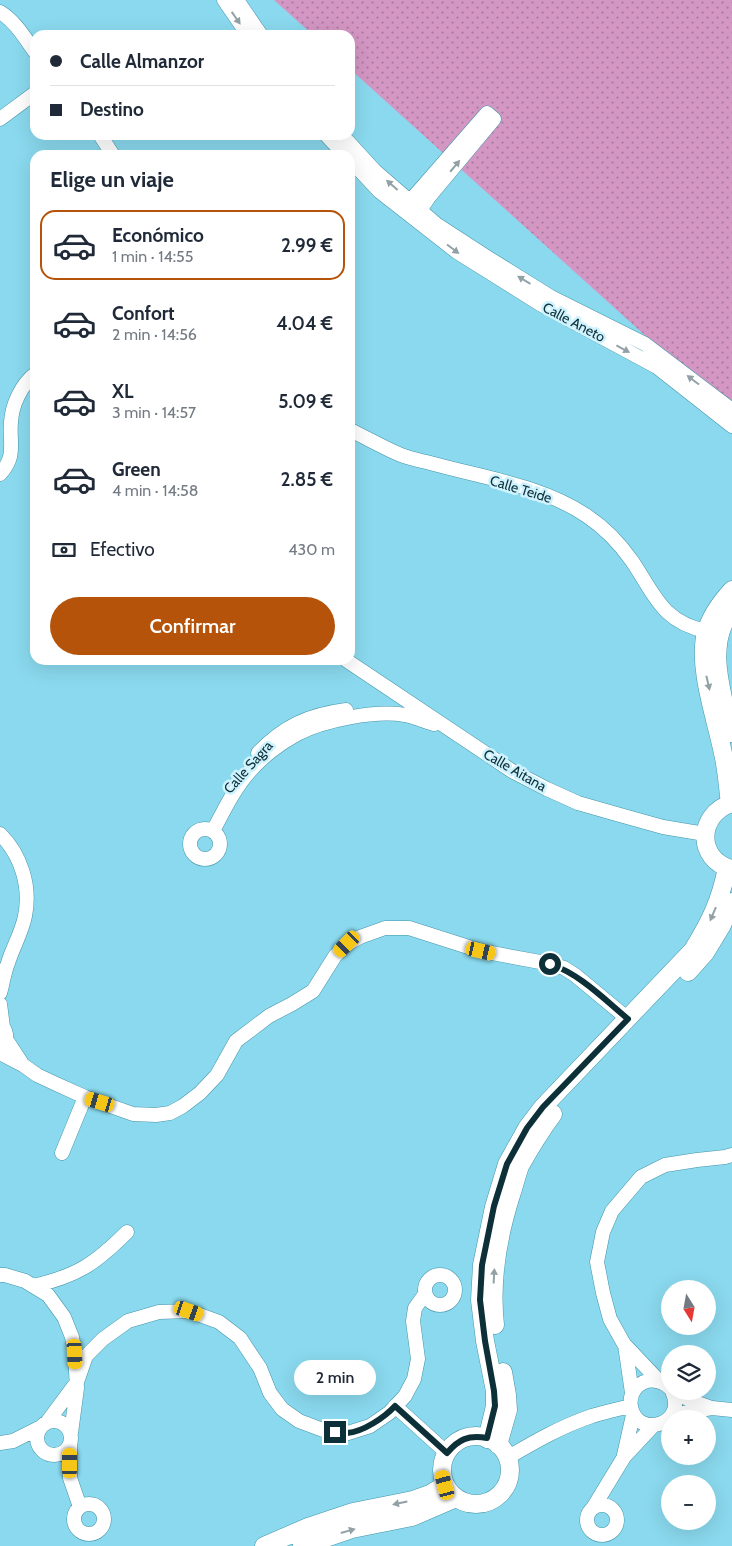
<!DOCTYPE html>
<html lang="es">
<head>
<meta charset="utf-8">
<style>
  body { margin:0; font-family:Cabin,sans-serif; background:#f6f6f7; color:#1f2937; height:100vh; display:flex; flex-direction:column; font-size:19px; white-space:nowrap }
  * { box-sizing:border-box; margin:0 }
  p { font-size:16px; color:#747a83 }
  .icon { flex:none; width:28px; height:28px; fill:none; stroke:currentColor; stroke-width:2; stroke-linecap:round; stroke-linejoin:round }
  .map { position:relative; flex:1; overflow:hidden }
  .panel { position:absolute; left:30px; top:150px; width:325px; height:515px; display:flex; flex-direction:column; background:#fff; border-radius:15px; box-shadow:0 5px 20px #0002 }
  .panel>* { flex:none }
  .top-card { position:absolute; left:30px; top:30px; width:325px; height:110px; border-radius:15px; box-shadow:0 5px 20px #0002; display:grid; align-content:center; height:110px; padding:0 20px; background:#fff }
  .needle { width:32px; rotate:169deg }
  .controls { position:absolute; left:661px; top:1280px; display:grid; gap:10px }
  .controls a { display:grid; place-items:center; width:55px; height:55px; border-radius:50%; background:#fff; box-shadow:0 5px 20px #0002; font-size:25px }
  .end { position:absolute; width:22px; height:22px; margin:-11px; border:6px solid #0d2f37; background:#fff; box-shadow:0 0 0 2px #fff }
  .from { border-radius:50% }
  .bubble { position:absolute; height:35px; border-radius:18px; background:#fff; box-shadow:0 5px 20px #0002; font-size:16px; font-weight:600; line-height:35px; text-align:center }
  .car { position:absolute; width:15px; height:30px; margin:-15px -8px; border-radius:6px; box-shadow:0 0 4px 1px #0007; background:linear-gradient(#f5c518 24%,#345 0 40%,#f5c518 0 76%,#345 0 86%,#f5c518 0) }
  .top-card b { display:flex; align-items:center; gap:18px; height:48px; font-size:19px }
  .top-card b+b { border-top:1px solid #e0e1e3 }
  .top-card i { width:12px; height:12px; background:#1f2937 }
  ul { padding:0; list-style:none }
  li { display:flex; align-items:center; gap:15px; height:70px; margin:0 10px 8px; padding:0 10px; border:2px solid transparent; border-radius:15px }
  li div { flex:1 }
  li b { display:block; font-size:19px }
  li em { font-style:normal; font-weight:600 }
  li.current { border-color:#b45309 }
  li>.icon { width:45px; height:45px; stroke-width:1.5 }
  h2 { padding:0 20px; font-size:22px; line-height:60px }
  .pay { display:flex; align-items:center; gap:12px; height:55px; padding:0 20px; font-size:19px }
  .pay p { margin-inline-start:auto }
  .button { display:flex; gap:10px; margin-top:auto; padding:10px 20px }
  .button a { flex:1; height:58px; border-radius:30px; background:#b45309; color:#fff; font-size:20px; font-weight:600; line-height:58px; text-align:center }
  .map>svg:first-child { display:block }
</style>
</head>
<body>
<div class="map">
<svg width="732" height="1546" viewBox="0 0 732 1546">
  <defs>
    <pattern id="green-dots" width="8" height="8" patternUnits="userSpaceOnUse" patternTransform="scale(1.25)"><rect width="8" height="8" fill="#d496c3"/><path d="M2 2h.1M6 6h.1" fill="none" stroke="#aa7b9f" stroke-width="1.8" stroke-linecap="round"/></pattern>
  </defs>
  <rect width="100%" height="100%" fill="#8ad9ee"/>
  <!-- green -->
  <path fill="url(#green-dots)" d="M274 0H732V414L350 69V35H313Z"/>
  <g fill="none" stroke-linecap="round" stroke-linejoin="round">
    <defs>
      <path id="minor" d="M224 0 248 35
        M237 0 261 35
        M0 12C15 21 25 38 35 52
        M0 119 35 93
        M100 135 113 155
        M326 135 345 155
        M342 135 375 171 436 224 490 259 551 297 645 344 732 410
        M350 160 379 191 457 252 540 304 657 367 732 426
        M404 208 487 113 494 119 429 197 416 216
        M350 430C367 438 384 448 401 455 411 459 423 461 434 464 485 478 543 486 587 516 605 528 620 544 632 561 655 595 662 622 706 631
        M0 474C17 455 9 444 11 422 12 405 21 385 35 374
        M346 660 512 771 547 789 578 803 620 815 663 827 705 834
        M258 753C284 726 308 715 346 710
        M190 844a15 15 0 1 1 30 0a15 15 0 1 1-30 0Z
        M213 831C224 810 234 789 249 772 261 758 280 743 297 734 324 720 375 710 405 715 414 717 424 721 434 724
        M0 834C21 855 31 886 25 916 22 932 13 947 8 963 4 973 3 983 0 993
        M0 1004 3 1027
        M0 1024C7 1030 8 1038 3 1046
        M6 1039 21 1062
        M0 1053 23 1065 37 1075 54 1083 85 1097 133 1114 156 1115 170 1113 183 1106 200 1093 217 1075 236 1041 269 1016 292 1004 313 991 335 956 347 944 360 937 385 928H409L481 951 551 964 564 968 575 975 628 1019
        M62 1153 85 1097
        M0 1275H5L25 1281 48 1295 64 1317 72 1337 75 1354 77 1388 71 1433
        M425 1290a15 15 0 1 1 30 0a15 15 0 1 1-30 0Z
        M33 1286C77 1276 95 1264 127 1232
        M625 1345 632 1393
        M659 1381 624 1344 610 1319 603 1293 597 1262 603 1232 612 1211 641 1177 665 1165 697 1160 725 1157 732 1155
        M670 1388C660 1379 645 1377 635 1389 631 1394 630 1401 631 1407 637 1439 688 1425 672 1391
        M673 1392 692 1401 709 1407
        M395 1406 447 1453
        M671 1416 688 1412 712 1408 732 1410
        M37 1438a17 17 0 1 1 34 0a17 17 0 1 1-34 0Z
        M48 1421 77 1382 86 1356 103 1339 128 1321 159 1312 189 1311 219 1322 240 1338 260 1368 270 1393 282 1409 299 1421 323 1430 348 1433 370 1426 389 1413 405 1396 414 1379 418 1359 413 1321 415 1308 425 1294
        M0 1443 13 1441 39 1428
        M70 1444V1478L80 1507
        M624 1455 633 1415
        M507 1458C534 1442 562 1426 592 1416 605 1412 618 1409 631 1406
        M74 1519a15 15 0 1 1 30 0a15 15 0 1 1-30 0Z
        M587 1520a15 15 0 1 1 30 0a15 15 0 1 1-30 0Z
        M593 1508 624 1457 653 1426"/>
      <path id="tertiary" d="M731 733C723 694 704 645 732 610
        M732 803C697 814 696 860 732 869
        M730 804C728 788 727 773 724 758 717 721 697 668 706 633 710 617 721 602 732 590
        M688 972 705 953 722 925 732 902
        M495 1325C490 1280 498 1235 512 1192 515 1183 517 1174 520 1166 530 1148 541 1130 553 1114
        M442 1470a34 34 0 1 1 68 0a34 34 0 1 1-68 0Z
        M487 1439 495 1406V1391L485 1341 480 1300 482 1265 494 1207 507 1164 527 1128 543 1107 693 950C711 920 720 902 727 868
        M498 1445 508 1410 507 1395 503 1372
        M264 1546 308 1527 353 1512 413 1500 430 1494 445 1485
        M302 1546 352 1529 412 1517 456 1498"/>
    </defs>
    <!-- minor casing -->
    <use href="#minor" stroke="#4595a9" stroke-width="15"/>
    <!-- tertiary casing -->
    <use href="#tertiary" stroke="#4595a9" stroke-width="19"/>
    <!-- minor -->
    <use href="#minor" stroke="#fff" stroke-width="14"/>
    <!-- tertiary -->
    <use href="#tertiary" stroke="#fff" stroke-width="18"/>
  </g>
  <!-- one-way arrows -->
  <defs><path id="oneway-solid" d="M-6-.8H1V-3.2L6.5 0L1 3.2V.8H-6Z" transform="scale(1.25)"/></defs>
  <g fill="#92a1a5">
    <use href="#oneway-solid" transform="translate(236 18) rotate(55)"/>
    <use href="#oneway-solid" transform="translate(455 166) rotate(-50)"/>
    <use href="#oneway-solid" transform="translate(392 185) rotate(-139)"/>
    <use href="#oneway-solid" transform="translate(453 249) rotate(37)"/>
    <use href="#oneway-solid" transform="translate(524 280) rotate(-149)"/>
    <use href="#oneway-solid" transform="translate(623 349) rotate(28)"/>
    <use href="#oneway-solid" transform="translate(693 380) rotate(-143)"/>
    <use href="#oneway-solid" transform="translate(708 683) rotate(77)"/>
    <use href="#oneway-solid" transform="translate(713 914) rotate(113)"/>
    <use href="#oneway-solid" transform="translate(494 1276) rotate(-87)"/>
    <use href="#oneway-solid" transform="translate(400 1503) rotate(168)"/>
    <use href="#oneway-solid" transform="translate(348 1531) rotate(-16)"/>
  </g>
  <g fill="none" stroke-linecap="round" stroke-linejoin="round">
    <!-- route -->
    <path stroke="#0d2f37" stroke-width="6" d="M335 1432C339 1432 344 1433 347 1433 363 1432 385 1417 395 1406L447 1453C459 1439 468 1435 487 1438L495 1406 494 1391 485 1341 480 1300 482 1265 494 1206 507 1164 527 1128 543 1107 628 1019C604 999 580 974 550 964"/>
  </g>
  <g text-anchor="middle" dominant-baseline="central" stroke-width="5" stroke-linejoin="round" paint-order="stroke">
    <!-- street labels -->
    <g font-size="14" fill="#0d2f37" stroke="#cef3fe">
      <text transform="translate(574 322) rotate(28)">Calle Aneto</text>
      <text transform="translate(521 489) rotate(17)">Calle Teide</text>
      <text transform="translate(248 767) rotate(-48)">Calle Sagra</text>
      <text transform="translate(515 770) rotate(30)">Calle Aitana</text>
    </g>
  </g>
</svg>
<div class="controls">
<a><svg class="needle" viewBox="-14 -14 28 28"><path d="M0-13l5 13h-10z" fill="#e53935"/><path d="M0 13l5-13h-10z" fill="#747a83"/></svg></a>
<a><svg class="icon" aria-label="layers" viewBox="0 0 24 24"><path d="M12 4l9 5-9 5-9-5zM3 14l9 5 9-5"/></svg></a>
<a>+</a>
<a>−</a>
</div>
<i class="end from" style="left:550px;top:964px"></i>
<i class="end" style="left:335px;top:1432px"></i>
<div class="bubble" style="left:294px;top:1360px;width:82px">2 min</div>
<i class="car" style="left:347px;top:944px;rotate:225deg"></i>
<i class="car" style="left:481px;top:951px;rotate:103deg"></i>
<i class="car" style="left:100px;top:1102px;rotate:287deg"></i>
<i class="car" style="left:189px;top:1311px;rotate:109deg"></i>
<i class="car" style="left:75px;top:1354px;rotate:177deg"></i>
<i class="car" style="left:70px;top:1463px;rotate:0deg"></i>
<i class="car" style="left:445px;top:1485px;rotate:345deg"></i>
<div class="top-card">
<b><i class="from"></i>Calle Almanzor</b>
<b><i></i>Destino</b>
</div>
<section class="panel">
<h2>Elige un viaje</h2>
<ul>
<li class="current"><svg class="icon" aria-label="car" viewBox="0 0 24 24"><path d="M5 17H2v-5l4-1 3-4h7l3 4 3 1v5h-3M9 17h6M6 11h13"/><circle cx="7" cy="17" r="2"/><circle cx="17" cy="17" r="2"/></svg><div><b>Económico</b><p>1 min · 14:55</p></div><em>2.99 €</em></li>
<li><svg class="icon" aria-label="car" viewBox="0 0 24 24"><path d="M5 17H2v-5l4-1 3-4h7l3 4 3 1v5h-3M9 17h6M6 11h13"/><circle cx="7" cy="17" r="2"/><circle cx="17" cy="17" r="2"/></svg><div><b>Confort</b><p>2 min · 14:56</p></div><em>4.04 €</em></li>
<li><svg class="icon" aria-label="car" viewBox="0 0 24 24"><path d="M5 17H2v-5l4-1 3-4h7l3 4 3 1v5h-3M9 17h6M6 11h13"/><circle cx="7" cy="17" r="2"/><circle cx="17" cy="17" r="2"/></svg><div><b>XL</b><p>3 min · 14:57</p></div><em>5.09 €</em></li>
<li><svg class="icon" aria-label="car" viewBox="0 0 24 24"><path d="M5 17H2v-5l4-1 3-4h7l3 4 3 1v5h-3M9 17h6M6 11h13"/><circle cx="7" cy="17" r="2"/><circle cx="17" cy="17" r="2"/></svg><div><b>Green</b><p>4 min · 14:58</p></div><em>2.85 €</em></li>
</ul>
<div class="pay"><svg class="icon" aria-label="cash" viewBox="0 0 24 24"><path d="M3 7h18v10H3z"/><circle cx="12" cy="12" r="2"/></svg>Efectivo<p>430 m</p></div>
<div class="button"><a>Confirmar</a></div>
</section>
</div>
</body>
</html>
